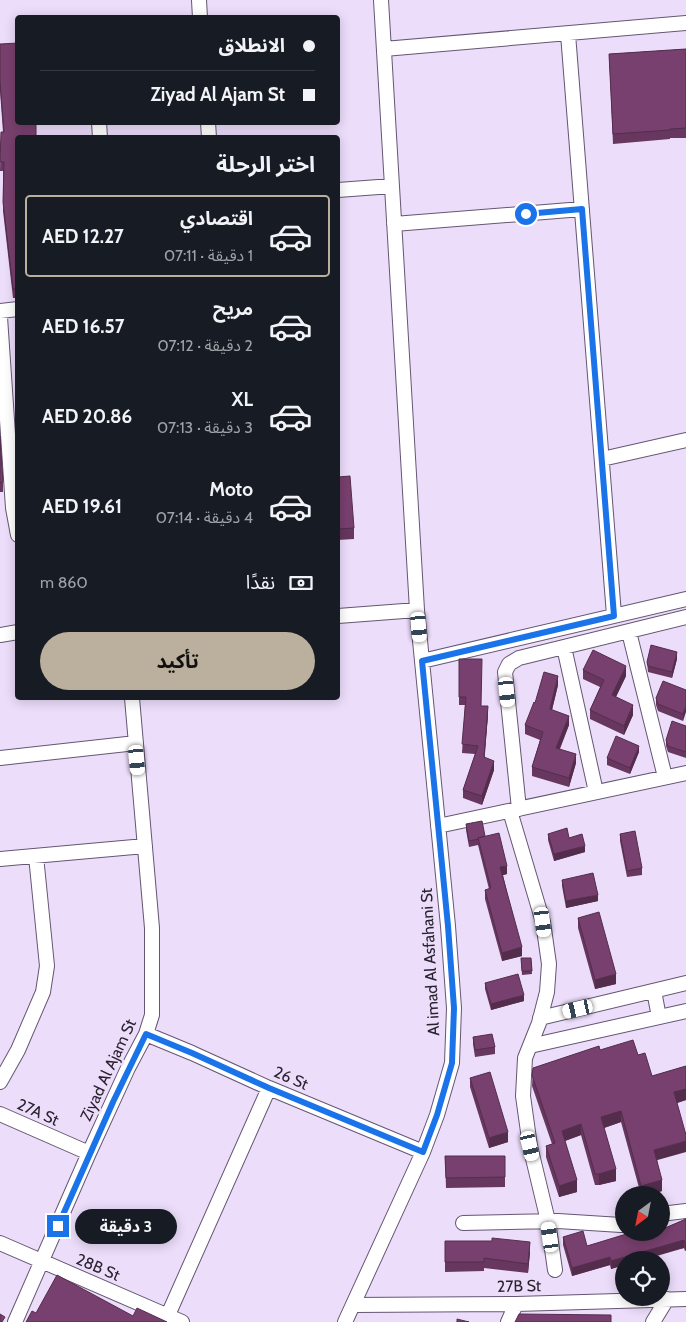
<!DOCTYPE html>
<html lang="ar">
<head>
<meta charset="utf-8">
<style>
  body { margin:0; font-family:Cabin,"Noto Sans Arabic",sans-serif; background:#242831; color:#f1f3f6; direction:rtl; height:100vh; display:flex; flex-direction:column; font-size:19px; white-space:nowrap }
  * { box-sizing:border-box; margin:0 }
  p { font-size:16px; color:#9ea1a6 }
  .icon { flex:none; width:28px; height:28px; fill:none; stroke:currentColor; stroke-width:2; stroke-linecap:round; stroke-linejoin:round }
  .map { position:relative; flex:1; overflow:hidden; direction:ltr }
  .details { position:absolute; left:15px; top:135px; width:325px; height:565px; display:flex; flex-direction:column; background:#171b24; border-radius:5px; box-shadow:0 2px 12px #0003; direction:rtl }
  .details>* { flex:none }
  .banner { position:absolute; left:15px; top:15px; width:325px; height:110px; border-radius:5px; box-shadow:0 2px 12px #0003; direction:rtl; display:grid; align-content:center; height:110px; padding:0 25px; background:#171b24 }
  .needle { width:32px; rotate:212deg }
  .tools { position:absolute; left:615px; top:1186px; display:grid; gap:10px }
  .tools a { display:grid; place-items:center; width:55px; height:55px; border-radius:50%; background:#171b24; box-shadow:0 2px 12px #0003; font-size:25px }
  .end { position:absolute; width:22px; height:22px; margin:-11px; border:6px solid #1a73e8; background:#fff; box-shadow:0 0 0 2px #fff }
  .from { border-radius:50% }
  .bubble { position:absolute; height:35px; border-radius:18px; background:#171b24; box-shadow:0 2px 12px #0003; font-size:16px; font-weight:700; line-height:35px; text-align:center; direction:rtl }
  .car { position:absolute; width:15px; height:30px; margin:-15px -8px; border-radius:6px; box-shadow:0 0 4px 1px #0007; background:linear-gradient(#fff 24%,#345 0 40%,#fff 0 76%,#345 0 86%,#fff 0) }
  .banner b { display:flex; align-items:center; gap:18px; height:48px; font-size:19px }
  .banner b+b { border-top:1px solid #363941 }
  .banner i { width:12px; height:12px; background:#f1f3f6 }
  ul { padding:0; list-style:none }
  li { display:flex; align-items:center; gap:15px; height:82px; margin:0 10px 8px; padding:0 15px; border:2px solid transparent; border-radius:5px }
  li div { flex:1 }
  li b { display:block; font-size:19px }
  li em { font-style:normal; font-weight:700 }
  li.on { border-color:#bbb09d }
  li>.icon { width:45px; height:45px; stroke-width:1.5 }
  h2 { padding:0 25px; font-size:22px; line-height:60px }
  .pay { display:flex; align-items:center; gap:12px; height:55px; padding:0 25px; font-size:19px }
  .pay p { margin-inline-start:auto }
  .cta { display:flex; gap:10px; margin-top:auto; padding:10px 25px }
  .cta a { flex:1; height:58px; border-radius:30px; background:#bbb09d; color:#111; font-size:20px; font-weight:700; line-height:58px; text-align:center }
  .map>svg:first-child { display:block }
</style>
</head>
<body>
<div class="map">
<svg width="686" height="1322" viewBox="0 0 686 1322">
  <rect width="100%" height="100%" fill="#ecddfb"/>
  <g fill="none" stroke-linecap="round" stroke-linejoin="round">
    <defs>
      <path id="minor" d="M199 0 200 18
        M568 34 614 615
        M384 49 686 23
        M99 122 100 138
        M208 122 209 138
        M338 190 392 186
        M394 224 582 209
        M0 311 18 309
        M0 317 13 508 18 535
        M602 459 686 440
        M338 616 417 610
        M629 632 665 777
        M0 635 18 632
        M564 647 596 792
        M422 661 686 599
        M0 758 136 743
        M519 809 505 672 509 664 519 658 686 617
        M510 811 543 922 549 964 547 992 539 1023 525 1058 523 1096 530 1146 548 1221 555 1270
        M438 826 686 773
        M0 859 145 846
        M654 991 659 1017
        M540 1018 686 983
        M146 1034 192 1053 269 1088 423 1152
        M530 1046 686 1011
        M0 1082 18 1050 43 992 47 966 36 856
        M0 1114 89 1153
        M661 1214 686 1211
        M463 1223 558 1221 621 1225H624
        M0 1243 182 1322
        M353 1305 516 1304 686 1299
        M168 1315 269 1088
        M15 1322 89 1153 128 1068 146 1034 152 1015V928L132 698
        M345 1322 423 1152 437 1115 452 1063 454 1008 448 926 417 610 381 0
        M508 1322 516 1304
        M653 1322 667 1299"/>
    </defs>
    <!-- minor casing -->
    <use href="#minor" stroke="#645771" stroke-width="16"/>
    <!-- minor -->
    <use href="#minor" stroke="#fff" stroke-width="14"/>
  </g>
  <!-- wall -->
  <path fill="#67375f" d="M0 44 18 122H61L36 125 18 138V298H13L3 211V171H0L1 132H3L0 91Z
    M686 49V138H670V139L613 144 609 54Z
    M0 436 3 482V492H0Z
    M338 477 354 528V539L338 540Z
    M459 659 481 706 488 715 484 758 494 770 482 805 463 798V790L475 754 462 753 465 705H459Z
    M677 659 672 678 648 672 647 662Z
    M583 670 626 676 616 697 633 715 624 735 590 719V710L600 687 583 679Z
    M558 685 552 710 569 725 560 749 576 763 569 787 532 776V767L540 740 525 734V725L535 703Z
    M686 690 683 721 658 711 656 705V698Z
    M686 726V758L668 752 666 746V740Z
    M639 752 630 774 607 765V758Z
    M466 824 485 836 507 874 503 875 522 956 502 961 485 899V890L489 889 478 845 469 847 466 830Z
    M548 834 569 838 585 852 554 861 548 840Z
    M620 834 642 868V875L627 877 620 841Z
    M562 880 598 901 566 908 562 886Z
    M578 918 616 984 595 989 578 928Z
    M521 958H531L532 974 522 975Z
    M485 983 524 1001 491 1010 485 989Z
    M473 1037 495 1047V1054L475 1057 473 1044Z
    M600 1050 638 1055 652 1076 686 1066V1100L677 1103 657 1160 662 1191 648 1195H641L621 1122 604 1128 616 1181 599 1185H595L581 1135 565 1141 577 1192 559 1197 546 1157V1146L552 1144 532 1086 533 1068Z
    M470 1078 508 1142 489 1148 470 1087Z
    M445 1156H505V1187L446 1188Z
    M686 1219V1250L685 1251 684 1248 624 1260V1265L611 1269 610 1265 572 1276 563 1245V1237L587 1246 665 1228Z
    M445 1241 530 1252 528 1273 484 1268V1271L445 1272Z"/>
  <!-- shaded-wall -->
  <path fill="#542d4d" d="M677 652V659L672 678V672Z
    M626 666V676L612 705V695Z
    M558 676V685L550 718V709Z
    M633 705V715L624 735V726Z
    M488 706V715L484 766V757Z
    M686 706V712L683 721V714Z
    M569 716V725L556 757V748Z
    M639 746V752L630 774V768Z
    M576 754V763L569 787V778Z
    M494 761V770L482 805V796Z
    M585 846V852L554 861V854Z
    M507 866V874L500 876V867Z
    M598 895V901L566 908V901Z
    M522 947V956L502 961V953Z
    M616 974V984L595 989V980Z
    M524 995V1001L491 1010V1004Z
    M686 1089V1100L674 1104V1092Z
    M621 1111V1122L601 1129V1117Z
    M581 1124V1135L562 1142V1131Z
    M508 1132V1142L489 1148V1138Z
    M686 1141V1152L654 1161V1150Z
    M616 1169V1181L599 1185V1174Z
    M577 1180V1192L559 1197V1186Z
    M662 1180V1191L648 1195H641V1186Z
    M684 1240V1248L643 1260H624V1265L611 1269V1261Z
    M530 1242V1252L528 1273V1264Z
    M686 1242V1250L685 1251V1243Z
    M610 1257V1265L572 1276V1268Z"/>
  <!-- building -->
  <path fill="#78406e" stroke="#542d4d" d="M18 43V122H36V138H18V288L13 289 3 202 4 162H0L1 132H4L0 81V44Z
    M686 49V128L670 129V130L613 134 609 54Z
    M0 436 3 482 0 483Z
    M350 476 354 528 338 529V477Z
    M651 645 677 652 672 672 648 666 647 662Z
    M593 650 626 666 612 695 633 705 624 726 590 710 604 680 583 670Z
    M459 659H482L481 706H488L484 757 494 761 482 796 463 790 478 746 462 744 466 697H459Z
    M544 672 558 676 550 709 569 716 556 748 576 754 569 778 532 767 543 732 525 725 534 702 535 703Z
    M663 681 686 690V706L683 714 658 704 656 698Z
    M672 721 686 726V752L668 746 666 740Z
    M616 736 639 746 630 768 607 758Z
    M482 821 485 836 478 838 479 839 469 841 466 824Z
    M567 828 569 838 582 834 585 846 554 854 548 834Z
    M635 831 642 868 627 871 620 834Z
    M499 833 507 866 500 867 522 947 502 953 485 890 491 888 478 838Z
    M593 873 598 895 566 901 562 880Z
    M599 912 616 974 595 980 578 918Z
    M521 958H531L532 971H522Z
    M518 974 524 995 491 1004 485 983Z
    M492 1034 495 1047 475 1050 473 1037Z
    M633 1040 638 1055 645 1053 652 1076 686 1066V1089L674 1092 686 1135V1141L654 1150 662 1180 641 1186 621 1111 601 1117 616 1169 599 1174H595L581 1124 562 1131 577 1180 559 1186 546 1146 555 1143 532 1075 533 1068 599 1046 600 1050Z
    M490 1072 508 1132 489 1138 470 1078Z
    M445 1156H505V1177L446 1178Z
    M686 1219V1242L685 1243 684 1240 611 1261 610 1257 572 1268 563 1237 583 1231 587 1246 633 1232H661V1225L664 1224 665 1228Z
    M492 1238 530 1242 528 1264 484 1258V1262H445V1241H492Z
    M57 1275 133 1316 137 1308 167 1322H26L32 1311 36 1313Z
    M0 1314 5 1317 2 1322H0Z
    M519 1314 611 1315V1322H515Z
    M457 1319 469 1322H457Z"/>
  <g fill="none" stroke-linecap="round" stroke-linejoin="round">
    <!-- route -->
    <path stroke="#1a73e8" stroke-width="6" d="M58 1226 113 1102 146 1034 192 1053 269 1088 423 1152 437 1115 452 1063 454 1008 448 926 422 661 614 616 582 209 526 214"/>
  </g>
  <g text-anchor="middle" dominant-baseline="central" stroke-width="5" stroke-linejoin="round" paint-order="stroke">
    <!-- street labels -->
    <g font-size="16" fill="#28232e" stroke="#ecddfb">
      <text transform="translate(430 962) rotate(-93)">Al imad Al Asfahani St</text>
      <text transform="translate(108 1070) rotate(-65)">Ziyad Al Ajam St</text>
      <text transform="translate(291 1078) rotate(23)">26 St</text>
      <text transform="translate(38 1112) rotate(24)">27A St</text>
      <text transform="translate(98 1267) rotate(23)">28B St</text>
      <text transform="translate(519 1286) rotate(-1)">27B St</text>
    </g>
  </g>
</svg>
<div class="tools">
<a><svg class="needle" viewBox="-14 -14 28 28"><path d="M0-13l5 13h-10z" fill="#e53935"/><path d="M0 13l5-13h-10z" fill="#9ea1a6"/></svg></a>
<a><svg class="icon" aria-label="locate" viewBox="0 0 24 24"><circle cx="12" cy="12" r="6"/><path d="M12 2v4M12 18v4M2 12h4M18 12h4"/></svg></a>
</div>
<i class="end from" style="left:526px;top:214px"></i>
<i class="end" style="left:58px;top:1226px"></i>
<div class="bubble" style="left:75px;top:1209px;width:102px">3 دقيقة</div>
<i class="car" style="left:419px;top:627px;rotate:175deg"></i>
<i class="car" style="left:507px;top:692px;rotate:174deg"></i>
<i class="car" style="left:137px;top:760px;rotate:175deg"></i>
<i class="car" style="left:543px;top:922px;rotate:173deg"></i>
<i class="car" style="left:578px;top:1009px;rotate:257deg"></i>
<i class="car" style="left:530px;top:1146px;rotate:167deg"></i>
<i class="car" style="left:550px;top:1237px;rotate:352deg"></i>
<div class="banner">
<b><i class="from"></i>الانطلاق</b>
<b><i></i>Ziyad Al Ajam St</b>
</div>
<section class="details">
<h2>اختر الرحلة</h2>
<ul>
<li class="on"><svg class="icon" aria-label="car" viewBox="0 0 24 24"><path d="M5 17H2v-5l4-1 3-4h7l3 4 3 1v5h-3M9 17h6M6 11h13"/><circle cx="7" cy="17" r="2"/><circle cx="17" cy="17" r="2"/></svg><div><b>اقتصادي</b><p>1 دقيقة · 07:11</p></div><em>AED 12.27</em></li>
<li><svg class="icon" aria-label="car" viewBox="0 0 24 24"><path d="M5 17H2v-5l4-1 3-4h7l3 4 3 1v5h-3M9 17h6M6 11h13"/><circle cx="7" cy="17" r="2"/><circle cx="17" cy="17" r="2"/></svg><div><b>مريح</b><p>2 دقيقة · 07:12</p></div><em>AED 16.57</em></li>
<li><svg class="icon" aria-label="car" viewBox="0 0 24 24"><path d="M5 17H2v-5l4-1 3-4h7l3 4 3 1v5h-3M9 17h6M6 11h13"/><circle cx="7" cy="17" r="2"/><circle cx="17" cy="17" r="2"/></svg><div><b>XL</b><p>3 دقيقة · 07:13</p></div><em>AED 20.86</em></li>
<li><svg class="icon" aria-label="car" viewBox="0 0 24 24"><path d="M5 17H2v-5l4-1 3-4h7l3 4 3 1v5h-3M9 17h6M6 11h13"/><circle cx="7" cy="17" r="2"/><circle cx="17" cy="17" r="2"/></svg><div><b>Moto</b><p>4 دقيقة · 07:14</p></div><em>AED 19.61</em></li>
</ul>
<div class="pay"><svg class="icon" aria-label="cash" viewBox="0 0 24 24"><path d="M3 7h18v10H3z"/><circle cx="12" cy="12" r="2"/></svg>نقدًا<p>860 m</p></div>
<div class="cta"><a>تأكيد</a></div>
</section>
</div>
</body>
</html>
